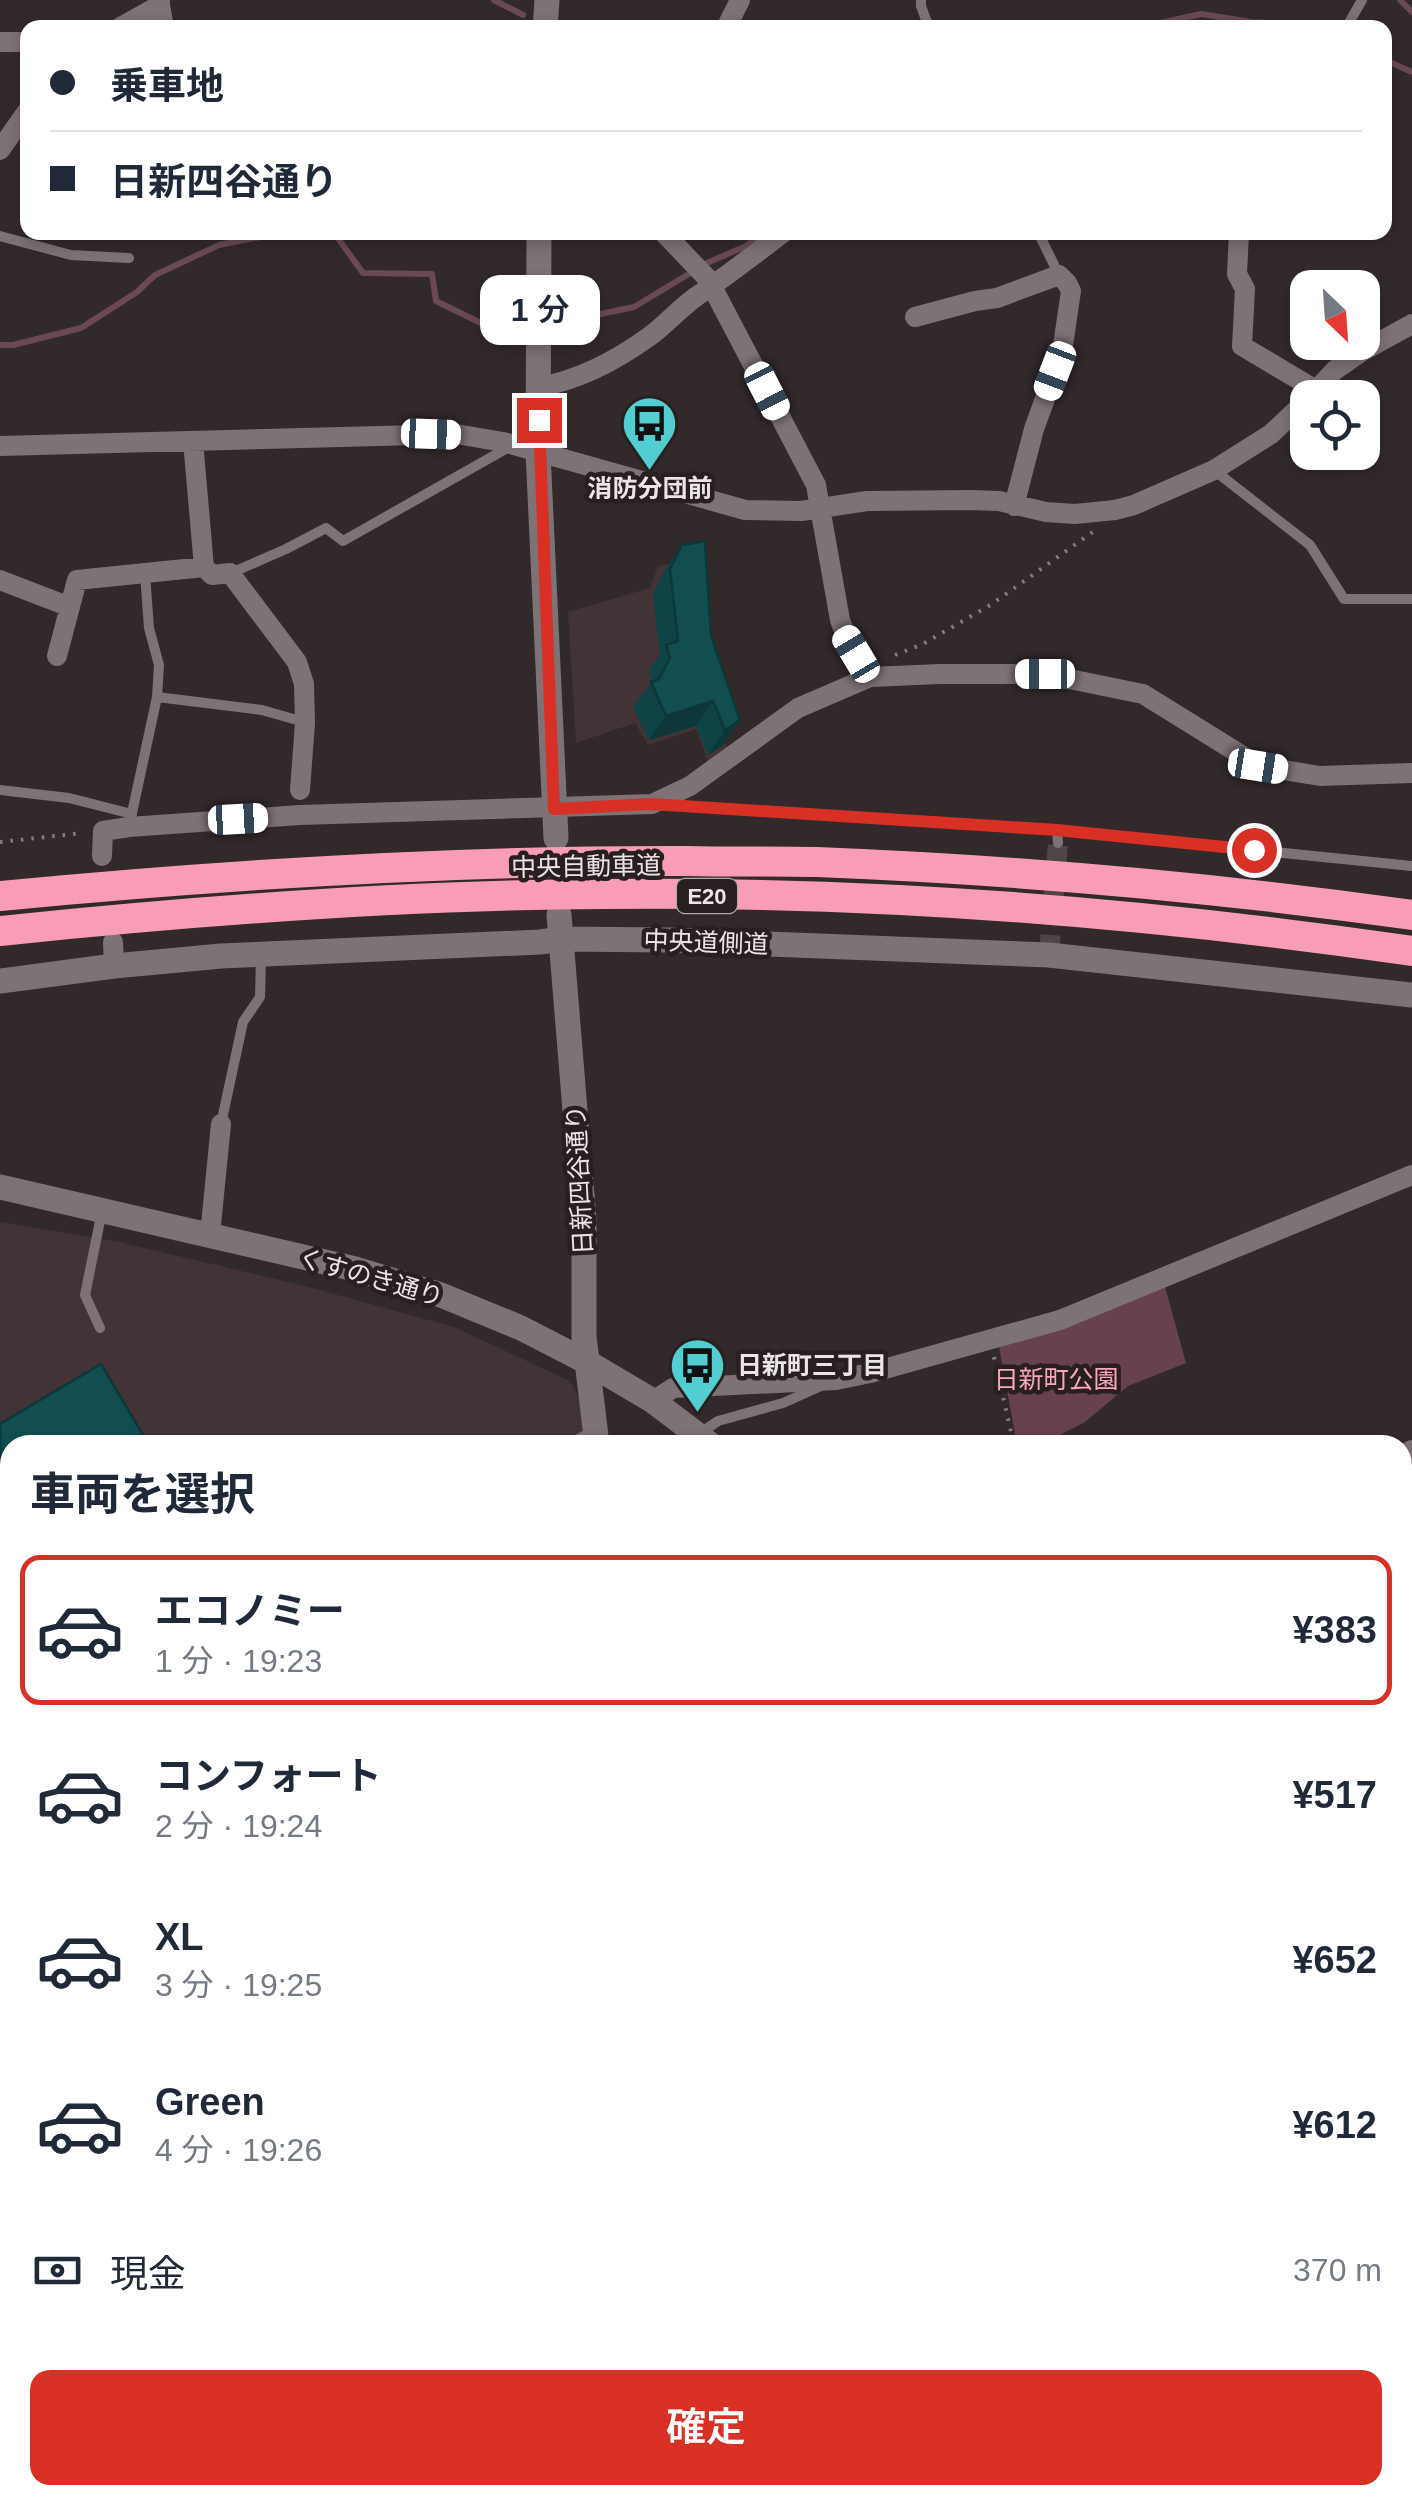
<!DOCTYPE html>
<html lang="ja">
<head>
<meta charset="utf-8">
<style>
  body { margin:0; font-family:Arial,"Noto Sans JP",sans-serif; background:#f6f6f7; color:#1f2937; height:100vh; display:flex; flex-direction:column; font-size:38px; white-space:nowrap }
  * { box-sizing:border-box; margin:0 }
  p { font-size:32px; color:#747a83 }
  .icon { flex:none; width:55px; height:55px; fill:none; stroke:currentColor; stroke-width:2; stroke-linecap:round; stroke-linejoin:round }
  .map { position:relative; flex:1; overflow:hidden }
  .sheet { position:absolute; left:0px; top:1435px; width:1412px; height:1070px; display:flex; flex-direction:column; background:#fff; border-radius:30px 30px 0 0; box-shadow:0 5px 15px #0003 }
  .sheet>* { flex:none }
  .banner { position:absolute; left:20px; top:20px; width:1372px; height:220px; border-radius:20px; box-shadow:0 5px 15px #0003; display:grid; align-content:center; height:220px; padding:0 30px; background:#fff }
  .needle { width:65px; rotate:155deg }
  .fabs { position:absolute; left:1290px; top:270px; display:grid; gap:20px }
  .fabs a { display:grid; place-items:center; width:90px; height:90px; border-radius:20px; background:#fff; box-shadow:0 5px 15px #0003; font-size:50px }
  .end { position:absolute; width:45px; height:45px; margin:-22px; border:12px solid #d93025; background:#fff; box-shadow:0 0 0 5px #fff }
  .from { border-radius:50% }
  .bubble { position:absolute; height:70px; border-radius:20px; background:#fff; box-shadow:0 5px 15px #0003; font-size:32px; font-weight:600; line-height:70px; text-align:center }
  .car { position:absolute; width:30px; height:60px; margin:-30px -15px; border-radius:12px; box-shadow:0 0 8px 2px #0007; background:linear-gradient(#fff 24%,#345 0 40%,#fff 0 76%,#345 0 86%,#fff 0) }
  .banner b { display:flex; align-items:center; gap:35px; height:95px; font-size:38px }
  .banner b+b { border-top:2px solid #e0e1e3 }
  .banner i { width:25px; height:25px; background:#1f2937 }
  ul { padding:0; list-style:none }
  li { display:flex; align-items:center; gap:30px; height:150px; margin:0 20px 15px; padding:0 10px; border:5px solid transparent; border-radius:20px }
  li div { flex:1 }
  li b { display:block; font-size:38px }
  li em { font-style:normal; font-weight:600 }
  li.current { border-color:#d93025 }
  li>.icon { width:90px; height:90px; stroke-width:1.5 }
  h2 { padding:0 30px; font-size:45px; line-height:120px }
  .pay { display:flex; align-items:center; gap:25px; height:110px; padding:0 30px; font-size:38px }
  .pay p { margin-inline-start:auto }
  .button { display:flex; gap:20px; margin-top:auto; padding:20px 30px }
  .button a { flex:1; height:115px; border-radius:20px; background:#d93025; color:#fff; font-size:40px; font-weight:600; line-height:115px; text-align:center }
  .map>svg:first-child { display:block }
</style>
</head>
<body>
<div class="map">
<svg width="1412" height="2505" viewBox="0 0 1412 2505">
  <rect width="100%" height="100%" fill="#32292b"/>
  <!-- built -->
  <path fill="#423336" d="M691 559 697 660 728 750 709 764 696 729 648 745 635 723 576 743 568 612 650 588 658 566Z
    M0 1222 119 1242 305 1286 454 1327 570 1381 580 1399 586 1445H10V2495H413L412 2505H0Z"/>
  <!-- green -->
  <path fill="#67424c" d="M1165 1287 1186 1363 1128 1386 1085 1422 1041 1445H1017L999 1346Z"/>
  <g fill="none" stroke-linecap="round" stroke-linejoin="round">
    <!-- stream -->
    <path stroke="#6a4955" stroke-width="6" d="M494 0 523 15
      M1400 0 1412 12
      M1137 28 1201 14 1251 22 1330 26
      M1385 60 1412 72
      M324 232 337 237 363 273 432 274 436 301 491 328 514 327
      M562 322 634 307 707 263 746 246 765 232
      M0 345H13L81 328 137 292 155 275 219 245 254 238 299 232
      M1402 1919 1412 1914
      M1402 2478H1412
      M851 2505 875 2495"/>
    <!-- minor-tunnel -->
    <path stroke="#4e4547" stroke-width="20" stroke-dasharray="20 10" stroke-linecap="butt" d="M1049 955 1058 843"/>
    <!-- path -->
    <path stroke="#857d7f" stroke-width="4" stroke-dasharray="2.5 8" stroke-linecap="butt" d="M895 655 923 644 992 604 1094 531
      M0 842 83 833
      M994 1357 1014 1445
      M1402 2492H1412
      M897 2505 923 2495"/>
    <!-- service -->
    <path stroke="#7d7275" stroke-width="10" d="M921 0V6L929 28
      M1346 28 1362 0
      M1038 232 1059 275
      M0 236 71 255 129 258
      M1215 471 1310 545 1344 599H1412
      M231 573 286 549 326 528 343 541 509 447
      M157 697 262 710 304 722
      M0 790 69 798 132 814
      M659 805 1057 830
      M129 827 157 697 159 665 149 628 145 574
      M1058 843 1057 830 1412 866
      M221 1124 243 1022 260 997 261 957
      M100 1328 85 1295 102 1211
      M699 1434 718 1421 783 1403 821 1386
      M568 1445 594 1430
      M709 2495 711 2505"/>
    <!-- minor -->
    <path stroke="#7d7275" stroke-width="20" d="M160 5 164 28
      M119 28 160 5V0
      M726 28 740 0
      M0 42H28
      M0 150 28 110
      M663 232 708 279 816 485 840 620 846 636 870 677
      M1239 232 1237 274 1245 289 1242 346 1316 390
      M915 317 975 301 997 298 1059 275 1067 283 1071 291 1062 352 1034 429 1014 506
      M539 387C579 380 617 360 650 336 666 324 680 308 697 296 727 276 755 254 784 232
      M1309 398 1335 370 1361 352 1412 324
      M193 441 204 567 212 575 230 573 297 662 304 684 305 723 300 790
      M0 446 456 434 503 442 745 510 801 511 867 501 971 500 999 501 1046 512 1075 514 1115 510 1134 505 1214 470 1271 434 1308 399
      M0 580 70 607
      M57 656 77 580 204 567
      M102 856 103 831 129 827 300 815 652 804 690 786 798 708 870 677 940 674H1045L1143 694 1259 766 1320 776 1412 773
      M113 942 114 966
      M210 1235 221 1124
      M653 1401 673 1388 836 1380 870 1373 1060 1320 1412 1175
      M1402 1455 1412 1450
      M1402 1705 1412 1706
      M1402 2017 1412 2012
      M1402 2201 1412 2196
      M1402 2299 1412 2327"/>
    <!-- tertiary -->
    <path stroke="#7d7275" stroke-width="25" d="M545 28 547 0
      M539 232 538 452 556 838
      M559 915 584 1220V1336L597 1445
      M0 981 114 966 221 956 540 942 562 939 668 940 1049 955 1412 995
      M0 1187 355 1269 441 1295 521 1328 587 1362 653 1401 711 1445
      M1402 2091 1412 2099
      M427 2505V2495"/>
    <!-- motorway -->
    <path stroke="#f99db6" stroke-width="30" d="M0 896C229 874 458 860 688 861 731 862 774 861 817 862 1016 870 1214 887 1412 915
      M0 931C201 910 402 895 604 894 874 891 1145 912 1412 951"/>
  </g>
  <!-- wall -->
  <path fill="#0f4345" d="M682 545 740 720 723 745 708 755 696 726 649 740 633 707 652 682 649 670 660 655 653 594 665 570Z
    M10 1913V2025L0 2008V1919Z
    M1412 2210V2276L1407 2243 1402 2244V2214Z
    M252 2495H308L290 2505H246Z"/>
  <!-- shaded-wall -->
  <path fill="#0d3738" d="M713 701 696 726 649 740 666 716Z
    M740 720 723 745 708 755 725 730Z
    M10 1586V1597L0 1603V1592Z
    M10 1872V1883L0 1888V1877Z
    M1412 2232V2236L1407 2243 1402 2244 1403 2234Z
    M10 2370V2382L0 2387V2376Z
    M25 2495H44L27 2505H8Z
    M132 2495H151L134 2505H115Z
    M288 2495H308L290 2505H271Z"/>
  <!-- building -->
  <path fill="#124e50" stroke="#0d3738" stroke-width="2.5" d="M705 541 711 636 740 720 725 730 713 701 666 716 651 682 659 679 670 658 666 645 678 641 670 569 682 545Z
    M101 1364 149 1445H10V1586L0 1592V1424Z
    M10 1660V1872L0 1877V1666Z
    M10 1913V1984L0 1967V1919Z
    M0 2115 8 2128 0 2133Z
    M10 2169V2370L0 2376V2175Z
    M1412 2210V2232L1403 2234 1402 2214Z
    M10 2413V2495H25L8 2505H0V2419Z
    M94 2495H132L115 2505H77Z
    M256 2495H288L271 2505H262Z
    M361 2495H390L391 2497 377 2505H344Z"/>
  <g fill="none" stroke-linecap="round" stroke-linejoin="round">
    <!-- route -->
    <path stroke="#d93025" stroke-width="12" d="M539 420 554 809 652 804 1057 830 1254 850"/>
  </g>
  <!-- icons -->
  <defs>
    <symbol id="bus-pin" viewBox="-11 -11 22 30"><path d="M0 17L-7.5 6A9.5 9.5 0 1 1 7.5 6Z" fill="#52cdd0" stroke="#281f21"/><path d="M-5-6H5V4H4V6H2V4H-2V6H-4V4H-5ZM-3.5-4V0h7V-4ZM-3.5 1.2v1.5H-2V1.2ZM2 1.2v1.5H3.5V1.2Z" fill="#111"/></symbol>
  </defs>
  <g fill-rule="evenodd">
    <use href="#bus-pin" x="618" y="392" width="63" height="86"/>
    <use href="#bus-pin" x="666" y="1334" width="63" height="86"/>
  </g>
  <g text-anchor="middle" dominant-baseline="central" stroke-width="9" stroke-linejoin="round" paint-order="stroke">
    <!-- shield labels -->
    <rect fill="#281f21" stroke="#b0aaab" stroke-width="2.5" x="677" y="879" width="60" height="34" rx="8"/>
    <g font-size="22" font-weight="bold" fill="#ebe5e6">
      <text x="707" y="896">E20</text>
    </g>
    <!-- poi labels -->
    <g font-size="25" font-weight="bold" fill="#ebe5e6" stroke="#281f21">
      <text x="650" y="488">消防分団前</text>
      <text x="737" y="1365" text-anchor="start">日新町三丁目</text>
    </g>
    <!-- street labels -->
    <g font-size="25" fill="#ebe5e6" stroke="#281f21">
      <text transform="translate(586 866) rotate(-1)">中央自動車道</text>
      <text transform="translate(706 942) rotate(2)">中央道側道</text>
      <text transform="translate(579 1180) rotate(-93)">日新四谷通り</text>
      <text transform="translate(371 1277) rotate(16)">くすのき通り</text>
    </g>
    <!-- park labels -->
    <g font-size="25" fill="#faa6bc" stroke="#281f21">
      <text x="1056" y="1379">日新町公園</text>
    </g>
  </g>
</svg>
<div class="fabs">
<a><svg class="needle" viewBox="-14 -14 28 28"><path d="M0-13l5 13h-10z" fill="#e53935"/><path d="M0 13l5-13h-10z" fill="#747a83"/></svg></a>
<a><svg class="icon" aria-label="locate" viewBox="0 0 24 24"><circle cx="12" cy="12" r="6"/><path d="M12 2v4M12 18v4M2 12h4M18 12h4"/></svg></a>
</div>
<i class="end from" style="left:1254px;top:850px"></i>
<i class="end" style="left:539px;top:420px"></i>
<div class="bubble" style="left:480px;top:275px;width:120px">1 分</div>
<i class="car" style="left:1055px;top:371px;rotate:201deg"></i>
<i class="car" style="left:767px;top:391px;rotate:153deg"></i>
<i class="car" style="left:431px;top:434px;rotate:92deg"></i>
<i class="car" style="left:856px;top:654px;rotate:329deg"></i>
<i class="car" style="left:1045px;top:674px;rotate:270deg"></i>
<i class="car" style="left:1258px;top:766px;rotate:99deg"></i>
<i class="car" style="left:238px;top:819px;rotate:87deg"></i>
<div class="banner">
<b><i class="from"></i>乗車地</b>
<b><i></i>日新四谷通り</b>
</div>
<section class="sheet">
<h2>車両を選択</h2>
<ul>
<li class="current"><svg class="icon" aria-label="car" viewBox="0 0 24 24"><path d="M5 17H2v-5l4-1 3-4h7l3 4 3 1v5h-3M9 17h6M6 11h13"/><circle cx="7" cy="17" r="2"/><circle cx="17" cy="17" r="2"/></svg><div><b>エコノミー</b><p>1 分 · 19:23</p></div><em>¥383</em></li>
<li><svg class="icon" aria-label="car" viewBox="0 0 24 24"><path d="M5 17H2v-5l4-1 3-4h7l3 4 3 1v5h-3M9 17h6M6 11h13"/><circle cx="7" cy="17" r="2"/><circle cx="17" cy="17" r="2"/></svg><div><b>コンフォート</b><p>2 分 · 19:24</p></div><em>¥517</em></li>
<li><svg class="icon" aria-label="car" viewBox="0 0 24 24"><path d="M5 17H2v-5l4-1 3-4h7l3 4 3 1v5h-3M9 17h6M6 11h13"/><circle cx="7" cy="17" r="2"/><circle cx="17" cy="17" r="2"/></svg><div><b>XL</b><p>3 分 · 19:25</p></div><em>¥652</em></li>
<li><svg class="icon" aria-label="car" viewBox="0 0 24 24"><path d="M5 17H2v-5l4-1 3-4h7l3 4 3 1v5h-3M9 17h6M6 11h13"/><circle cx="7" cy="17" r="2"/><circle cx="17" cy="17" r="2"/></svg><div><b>Green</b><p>4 分 · 19:26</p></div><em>¥612</em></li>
</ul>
<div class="pay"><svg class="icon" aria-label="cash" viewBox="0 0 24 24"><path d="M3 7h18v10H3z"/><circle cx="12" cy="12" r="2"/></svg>現金<p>370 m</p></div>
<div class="button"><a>確定</a></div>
</section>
</div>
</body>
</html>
